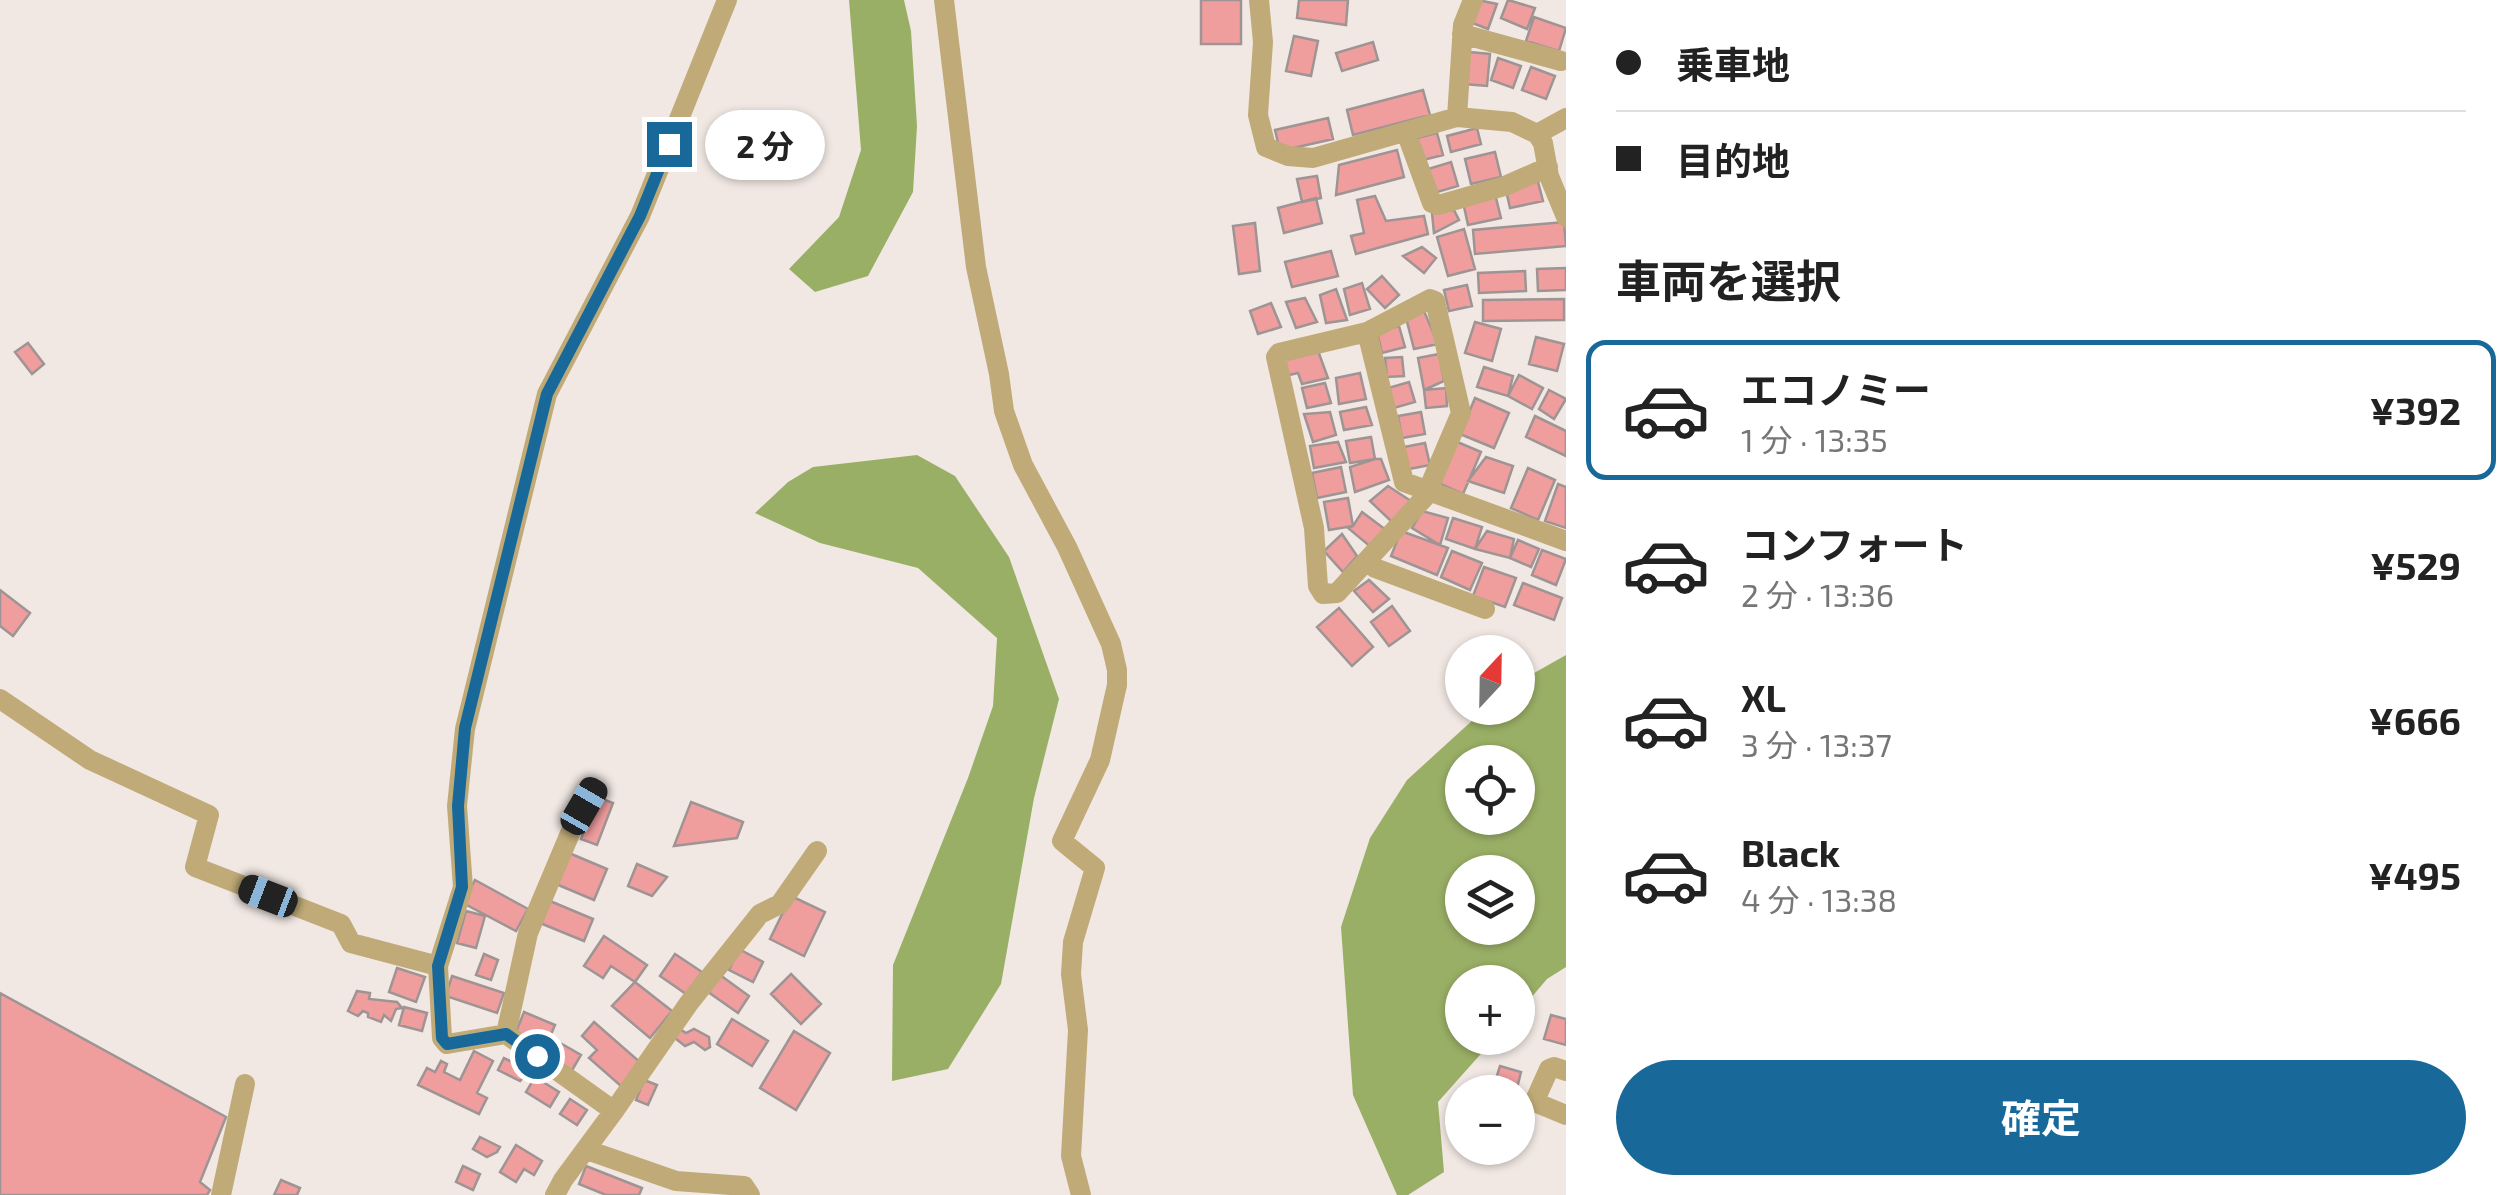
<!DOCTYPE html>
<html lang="ja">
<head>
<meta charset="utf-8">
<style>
  body { margin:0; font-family:"Exo 2","Noto Sans JP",sans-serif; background:#f2f2f2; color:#222; height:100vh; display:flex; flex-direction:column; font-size:38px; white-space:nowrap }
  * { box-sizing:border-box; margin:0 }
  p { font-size:32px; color:#767676 }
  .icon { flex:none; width:55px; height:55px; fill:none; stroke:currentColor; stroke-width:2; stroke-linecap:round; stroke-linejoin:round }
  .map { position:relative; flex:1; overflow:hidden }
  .side { display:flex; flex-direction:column; background:#fff; width:950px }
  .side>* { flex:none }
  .top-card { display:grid; align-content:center; height:220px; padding:0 50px; background:#fff }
  .needle { width:65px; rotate:22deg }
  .tools { position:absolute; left:1445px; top:635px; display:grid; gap:20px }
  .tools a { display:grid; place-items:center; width:90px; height:90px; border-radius:50%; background:#fff; box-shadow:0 2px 8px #0004; font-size:50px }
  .end { position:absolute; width:45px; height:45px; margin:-22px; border:12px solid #18699a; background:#fff; box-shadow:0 0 0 5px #fff }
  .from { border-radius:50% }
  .bubble { position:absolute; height:70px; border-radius:35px; background:#fff; box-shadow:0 2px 8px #0004; font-size:32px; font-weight:700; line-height:70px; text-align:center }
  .car { position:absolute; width:30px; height:60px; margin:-30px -15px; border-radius:12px; box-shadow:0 0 8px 2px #0007; background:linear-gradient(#222 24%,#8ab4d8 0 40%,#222 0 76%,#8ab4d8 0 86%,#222 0) }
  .top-card b { display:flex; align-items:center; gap:35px; height:95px; font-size:38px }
  .top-card b+b { border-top:2px solid #e0e0e0 }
  .top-card i { width:25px; height:25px; background:#222 }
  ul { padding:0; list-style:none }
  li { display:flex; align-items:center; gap:30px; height:140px; margin:0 20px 15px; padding:0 30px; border:5px solid transparent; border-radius:20px }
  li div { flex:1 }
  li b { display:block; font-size:38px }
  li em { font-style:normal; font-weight:700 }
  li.current { border-color:#18699a }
  li>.icon { width:90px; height:90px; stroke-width:1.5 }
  h2 { padding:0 50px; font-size:45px; line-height:120px }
  .primary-button { display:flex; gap:20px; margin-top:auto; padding:20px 50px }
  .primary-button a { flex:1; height:115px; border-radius:60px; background:#18699a; color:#fff; font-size:40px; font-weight:700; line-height:115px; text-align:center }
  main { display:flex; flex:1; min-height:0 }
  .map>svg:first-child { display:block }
</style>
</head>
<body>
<main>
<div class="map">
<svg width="1566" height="1195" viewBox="0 0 1566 1195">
  <rect width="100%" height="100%" fill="#f1e8e3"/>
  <!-- forest -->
  <path fill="#9aaf66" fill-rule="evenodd" d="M849 0H904L911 31 917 126 913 192 868 276 815 292 789 269 839 217 861 150Z
    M917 455 955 476 1009 557 1059 699 1034 798 1001 984 948 1069 892 1081 893 965 968 778 993 706 997 638 918 568 820 543 755 513 788 482 813 467Z
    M1566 655V967L1547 979 1518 1013V982H1462V1038H1495L1438 1102 1444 1172 1408 1195H1397L1353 1095 1341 927 1370 838 1407 780 1486 708H1518V682ZM1462 762H1518V818H1462ZM1518 872V928H1462V872Z"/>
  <!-- building -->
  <path fill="#f09d9e" stroke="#9e9494" stroke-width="2.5" d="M1201 0H1241V44H1201Z
    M1299 0H1348L1346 25 1297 18Z
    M1478 0 1497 4 1488 29 1470 22Z
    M1508 0 1535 8 1527 29 1501 18Z
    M1534 17 1566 28 1559 51 1526 41Z
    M1294 36 1318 41 1311 76 1286 71Z
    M1373 42 1378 60 1342 71 1336 53Z
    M1469 52 1490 54 1487 86 1465 84Z
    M1498 58 1521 66 1513 88 1491 80Z
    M1531 67 1555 76 1546 99 1522 90Z
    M1423 90 1430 115 1353 135 1347 110Z
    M1328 118 1333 139 1280 151 1275 130Z
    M1477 128 1481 144 1451 152 1447 136Z
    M1437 133 1443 155 1423 160 1417 138Z
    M1397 150 1404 177 1336 195 1339 165Z
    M1495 152 1501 177 1471 184 1465 159Z
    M1451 162 1458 186 1434 193 1428 169Z
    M1317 176 1321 198 1302 202 1297 179Z
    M1537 178 1543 201 1510 208 1505 186Z
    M1495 194 1501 218 1468 225 1463 202Z
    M1375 196 1386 221 1424 216 1428 234 1356 254 1351 236 1364 233 1357 200Z
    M1316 198 1322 223 1284 233 1278 208Z
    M1454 210 1459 220 1434 233 1432 213Z
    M1564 222 1566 246 1475 254 1473 230Z
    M1255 223 1260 271 1239 274 1233 226Z
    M1464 229 1475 269 1448 276 1437 237Z
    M1422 247 1436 258 1424 273 1403 256Z
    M1331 251 1338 276 1292 287 1285 262Z
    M1566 268V290L1538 291 1537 269Z
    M1525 271 1526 291 1479 293 1478 273Z
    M1382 276 1399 295 1385 308 1367 289Z
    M1362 283 1370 309 1350 315 1344 289Z
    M1467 285 1472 306 1449 311 1444 290Z
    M1336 289 1347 320 1326 323 1320 295Z
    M1305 298 1317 322 1296 328 1286 302Z
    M1564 299V320L1483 321V300Z
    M1271 303 1281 327 1258 334 1250 311Z
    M1424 311 1438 344 1414 349 1405 314Z
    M1475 322 1501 329 1492 361 1465 353Z
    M1399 326 1405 347 1382 353 1377 332Z
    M1536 337 1564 344 1557 371 1529 364Z
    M28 343 44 364 32 374 15 352Z
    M1317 348 1328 378 1302 384 1298 373 1285 376 1280 358Z
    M1439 354 1444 381 1424 390 1418 358Z
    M1402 357 1404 376 1387 377 1385 358Z
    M1484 367 1513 376 1508 396 1477 387Z
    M1360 373 1366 399 1339 404 1336 378Z
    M1519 375 1543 388 1532 409 1508 396Z
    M1409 382 1415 402 1394 408 1388 388Z
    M1325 383 1331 403 1307 408 1302 388Z
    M1446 388 1447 406 1426 408 1424 390Z
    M1549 390 1566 399 1554 419 1539 409Z
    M1475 398 1509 413 1494 448 1460 434Z
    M1366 407 1372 425 1344 430 1340 412Z
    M1330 412 1336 435 1313 442 1304 414Z
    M1421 412 1425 434 1402 438 1398 416Z
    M1535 416 1566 431V456L1526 437Z
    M1371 437 1375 459 1350 463 1346 441Z
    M1455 441 1481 452 1463 494 1438 483Z
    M1338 442 1346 462 1314 468 1310 446Z
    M1425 443 1430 465 1409 469 1404 447Z
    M1486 457 1513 466 1504 493 1468 481Z
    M1375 459H1381L1389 480 1355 492 1350 467Z
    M1341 467 1346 492 1317 498 1312 473Z
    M1528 468 1555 480 1538 520 1511 508Z
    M1558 484 1566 487V528L1545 521Z
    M1388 486 1414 503 1391 521 1370 501Z
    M1348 498 1353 526 1329 530 1324 502Z
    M1422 511 1448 518 1440 545 1412 528Z
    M1362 512 1386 530 1372 548 1348 528 1353 526Z
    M1453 518 1482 527 1475 549 1446 539Z
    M1401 531 1448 548 1437 575 1391 556Z
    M1487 531 1514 539 1510 558 1475 549Z
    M1342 534 1357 556 1343 572 1324 551Z
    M1518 540 1539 549 1531 567 1510 558Z
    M1542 550 1566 559 1556 585 1532 575Z
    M1452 551 1482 563 1470 590 1441 577Z
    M1484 567 1516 578 1505 607 1473 596Z
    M1369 580 1389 599 1373 612 1354 591Z
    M1523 583 1562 598 1554 620 1514 605Z
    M0 590 30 613 13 636 0 626Z
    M1392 606 1410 631 1389 646 1371 622Z
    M1339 608 1373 647 1352 666 1317 627Z
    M597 797 613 803 597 845 581 839Z
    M691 802 743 822 737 838 674 846Z
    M569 853 607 869 594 900 556 884Z
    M637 864 667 877 652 896 628 886Z
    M475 880 528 909 516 931 463 903Z
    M791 896 825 912 804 956 770 939Z
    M550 901 593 919 584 941 540 923Z
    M466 911 485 916 476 948 457 943Z
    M604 936 647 965 635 982 611 966 603 978 584 966Z
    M739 949 763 962 753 982 729 970Z
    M484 954 498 960 491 980 476 975Z
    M675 954 702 972 686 994 660 976Z
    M397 968 425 977 416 1002 389 992Z
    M791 974 821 1004 801 1024 771 994Z
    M720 975 749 996 738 1013 708 992Z
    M452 976 504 993 497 1013 446 996Z
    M635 982 672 1011 650 1038 612 1006Z
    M357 991 370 993 369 999 397 1002 402 1008 396 1009 391 1021 384 1015 381 1022 368 1017V1013L363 1011 358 1016 348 1011Z
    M0 993 226 1117 200 1182 210 1190 207 1195H0Z
    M404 1007 427 1013 422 1031 399 1025Z
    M524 1012 555 1025 545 1049 514 1037Z
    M1551 1015 1566 1019V1045L1544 1039Z
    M732 1019 768 1041 752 1066 717 1044Z
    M594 1022 641 1063 621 1086 589 1058 597 1050 582 1036Z
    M677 1027 686 1033 694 1029 709 1037 710 1047 705 1050 694 1042 685 1046 671 1035Z
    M794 1031 830 1053 796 1110 760 1088Z
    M562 1044 581 1055 571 1072 551 1061Z
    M474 1051 493 1061 477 1093 487 1098 479 1114 418 1085 427 1068 435 1072 441 1061 447 1064 444 1072 460 1080Z
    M504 1058 530 1071 520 1081 498 1070Z
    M1500 1066 1521 1072 1517 1088 1495 1082Z
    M535 1077 559 1092 550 1107 526 1092Z
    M644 1080 657 1085 648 1105 636 1100Z
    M570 1099 587 1110 577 1125 560 1114Z
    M480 1137 500 1147 497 1152 487 1157 473 1149Z
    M516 1145 542 1161 534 1175 524 1169 516 1182 500 1172Z
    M463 1166 480 1174 473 1190 456 1182Z
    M586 1166 642 1188 639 1195H606L579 1184Z
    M281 1180 300 1188 297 1195H274Z"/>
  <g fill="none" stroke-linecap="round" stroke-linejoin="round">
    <!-- minor -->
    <path stroke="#c0ab78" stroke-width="20" d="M944 0 976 267 999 374 1004 411 1023 465 1067 547 1111 644 1117 670V685L1100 760 1062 841 1095 868 1073 942 1071 974 1078 1030 1071 1156 1081 1195
      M1259 0 1263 42 1258 115 1266 147 1288 156 1313 158 1457 117 1512 122 1537 134 1543 143 1549 176 1566 217
      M1462 34 1561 61
      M1457 117 1463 25 1473 0
      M1406 132 1432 203 1438 205 1505 186 1548 167
      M1537 134 1566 118
      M1430 299 1435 301 1461 413 1425 497 1337 593 1323 594 1318 586 1314 528 1276 357 1279 353 1367 332Z
      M1367 332 1404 482 1566 541
      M1369 560 1375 568 1485 609
      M0 699 90 760 209 815 195 867 341 924 351 943 438 966
      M506 1034 528 933 574 824 594 789
      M1566 1071 1554 1067 1549 1069 1536 1098 1537 1103 1566 1115
      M614 1111 689 1003 760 914 780 904 817 851
      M587 1150 676 1181 744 1186 750 1195
      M221 1195 245 1084
      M555 1195 563 1180 614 1111 506 1034 447 1044 442 1038 438 966 463 887 457 806 465 729 547 394 640 216 727 0"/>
  </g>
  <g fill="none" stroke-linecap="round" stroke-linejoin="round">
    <!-- route -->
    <path stroke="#18699a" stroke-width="12" d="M537 1056 506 1034 447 1044 442 1038 438 966 462 887 458 806 465 728 547 394 640 216 669 144"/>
  </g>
</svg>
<div class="tools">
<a><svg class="needle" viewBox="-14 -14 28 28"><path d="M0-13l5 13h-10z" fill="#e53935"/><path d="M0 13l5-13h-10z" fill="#767676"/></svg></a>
<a><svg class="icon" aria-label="locate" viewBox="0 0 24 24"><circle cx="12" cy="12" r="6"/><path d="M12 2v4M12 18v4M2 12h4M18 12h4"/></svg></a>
<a><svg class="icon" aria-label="layers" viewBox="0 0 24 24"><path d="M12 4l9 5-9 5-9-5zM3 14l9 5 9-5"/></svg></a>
<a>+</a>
<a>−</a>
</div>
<i class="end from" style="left:537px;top:1056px"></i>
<i class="end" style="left:669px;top:144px"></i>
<div class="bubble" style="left:705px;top:110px;width:120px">2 分</div>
<i class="car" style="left:584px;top:806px;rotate:30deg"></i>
<i class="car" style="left:268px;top:896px;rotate:291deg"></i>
</div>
<section class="side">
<div class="top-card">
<b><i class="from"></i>乗車地</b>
<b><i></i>目的地</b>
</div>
<h2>車両を選択</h2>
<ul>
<li class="current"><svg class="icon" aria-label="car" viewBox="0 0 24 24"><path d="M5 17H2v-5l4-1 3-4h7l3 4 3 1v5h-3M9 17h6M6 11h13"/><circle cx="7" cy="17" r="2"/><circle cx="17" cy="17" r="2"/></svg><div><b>エコノミー</b><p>1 分 · 13:35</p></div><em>¥392</em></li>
<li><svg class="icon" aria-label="car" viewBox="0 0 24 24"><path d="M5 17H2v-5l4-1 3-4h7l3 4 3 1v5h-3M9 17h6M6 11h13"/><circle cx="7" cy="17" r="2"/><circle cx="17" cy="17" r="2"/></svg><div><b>コンフォート</b><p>2 分 · 13:36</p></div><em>¥529</em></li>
<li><svg class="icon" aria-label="car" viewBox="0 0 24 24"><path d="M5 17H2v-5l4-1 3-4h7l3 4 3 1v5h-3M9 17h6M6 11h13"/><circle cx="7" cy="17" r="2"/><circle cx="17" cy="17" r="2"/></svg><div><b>XL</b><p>3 分 · 13:37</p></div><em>¥666</em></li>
<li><svg class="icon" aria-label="car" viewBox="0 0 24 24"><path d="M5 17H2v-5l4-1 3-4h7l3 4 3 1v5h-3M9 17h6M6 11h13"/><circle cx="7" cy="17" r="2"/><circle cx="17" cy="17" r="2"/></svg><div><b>Black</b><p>4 分 · 13:38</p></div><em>¥495</em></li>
</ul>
<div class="primary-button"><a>確定</a></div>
</section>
</main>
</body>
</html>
